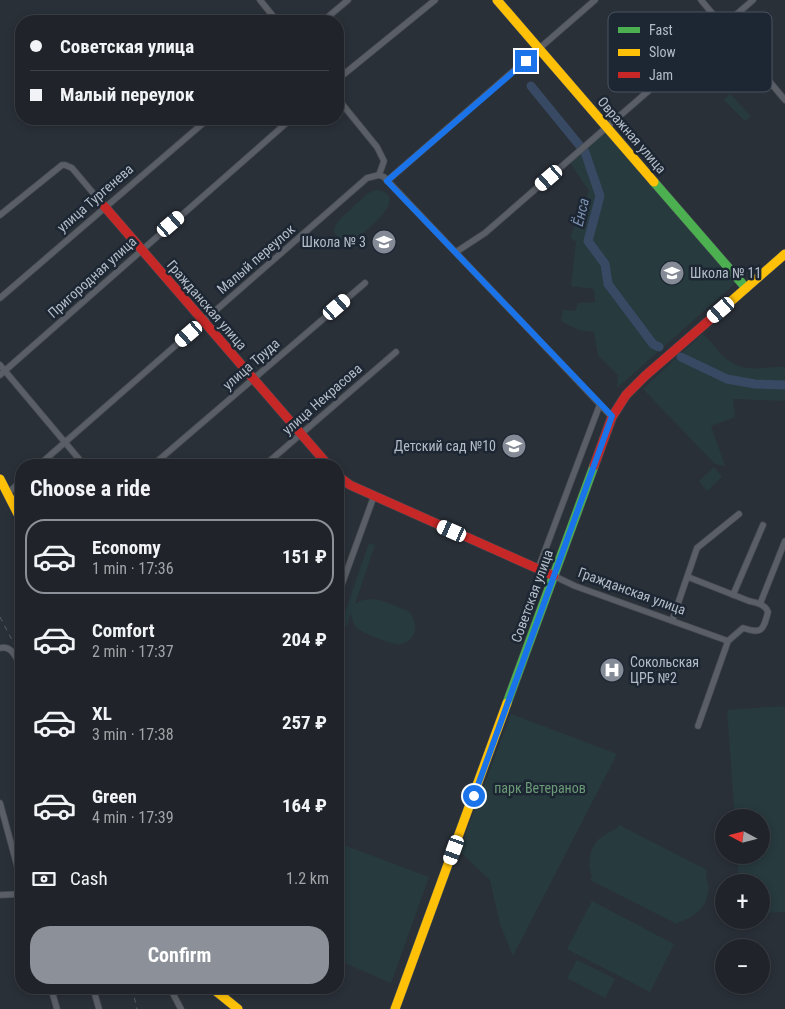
<!DOCTYPE html>
<html lang="en">
<head>
<meta charset="utf-8">
<style>
  body { margin:0; font-family:"Roboto Condensed",sans-serif; background:#282c32; color:#f1f3f6; height:100vh; display:flex; flex-direction:column; font-size:19px; white-space:nowrap }
  * { box-sizing:border-box; margin:0 }
  p { font-size:16px; color:#a2a4a8 }
  .icon { flex:none; width:28px; height:28px; fill:none; stroke:currentColor; stroke-width:2; stroke-linecap:round; stroke-linejoin:round }
  .map { position:relative; flex:1; overflow:hidden }
  .side { position:absolute; left:15px; top:459px; width:329px; height:535px; display:flex; flex-direction:column; background:#20242a; border-radius:20px; box-shadow:0 2px 8px #0003,0 0 0 1px #3d4147 }
  .side>* { flex:none }
  .guide { position:absolute; left:15px; top:15px; width:329px; height:110px; border-radius:20px; box-shadow:0 2px 8px #0003,0 0 0 1px #3d4147; display:grid; align-content:center; height:110px; padding:0 15px; background:#20242a }
  .needle { width:32px; rotate:277deg }
  .tools { position:absolute; left:715px; top:809px; display:grid; gap:10px }
  .tools a { display:grid; place-items:center; width:55px; height:55px; border-radius:50%; background:#20242a; box-shadow:0 2px 8px #0003,0 0 0 1px #3d4147; font-size:25px }
  .end { position:absolute; width:22px; height:22px; margin:-11px; border:6px solid #1a73e8; background:#fff; box-shadow:0 0 0 2px #fff }
  .from { border-radius:50% }
  .car { position:absolute; width:15px; height:30px; margin:-15px -8px; border-radius:6px; box-shadow:0 0 4px 1px #0007; background:linear-gradient(#fff 24%,#345 0 40%,#fff 0 76%,#345 0 86%,#fff 0) }
  .guide b { display:flex; align-items:center; gap:18px; height:48px; font-size:19px }
  .guide b+b { border-top:1px solid #3d4147 }
  .guide i { width:12px; height:12px; background:#f1f3f6 }
  ul { padding:0; list-style:none }
  li { display:flex; align-items:center; gap:15px; height:75px; margin:0 10px 8px; padding:0 5px; border:2px solid transparent; border-radius:20px }
  li div { flex:1 }
  li b { display:block; font-size:19px }
  li em { font-style:normal; font-weight:700 }
  li.on { border-color:#8c9099 }
  li>.icon { width:45px; height:45px; stroke-width:1.5 }
  h2 { padding:0 15px; font-size:22px; line-height:60px }
  .pay { display:flex; align-items:center; gap:12px; height:55px; padding:0 15px; font-size:19px }
  .pay p { margin-inline-start:auto }
  .cta { display:flex; gap:10px; margin-top:auto; padding:10px 15px }
  .cta a { flex:1; height:58px; border-radius:20px; background:#8c9099; color:#fff; font-size:20px; font-weight:700; line-height:58px; text-align:center }
  .map>svg:first-child { display:block }
</style>
</head>
<body>
<div class="map">
<svg width="785" height="1009" viewBox="0 0 785 1009">
  <rect width="100%" height="100%" fill="#2a3038"/>
  <!-- green -->
  <path fill="#273a3e" d="M730 94 751 116 745 121 724 100Z
    M607 127 739 280 617 388 618 375 598 355 594 332 579 330 561 321 563 310 575 311 578 303 595 302 594 289 571 286 576 242 570 237 589 191 569 161Z
    M377 190C412 196 364 233 353 241L347 243 339 240 334 232 335 226 338 221 368 193Z
    M702 334C713 342 715 349 724 357 745 375 761 366 785 367V401L733 399 735 417 711 426 725 466 715 464 643 389Z
    M714 467 722 477 707 491 699 481Z
    M369 543 375 545 355 604C371 592 390 604 408 611 419 621 418 641 400 644 392 645 362 633 357 628 353 624 352 619 351 613L347 626 341 624Z
    M785 706V912L761 913V882H739L737 855H761V818L735 817 727 710Z
    M511 714 617 754 513 956 500 924 490 880 459 851Z
    M619 825 707 870C705 876 707 880 708 885 710 905 696 917 679 922L677 924 590 880 592 876C586 860 591 842 606 834 612 830 616 831 619 825Z
    M338 843 429 877 391 983 338 960Z
    M592 901 674 944 650 992 567 949Z
    M577 960 615 979 605 998 567 978Z"/>
  <g fill="none" stroke-linecap="round" stroke-linejoin="round">
    <!-- river -->
    <path stroke="#384963" stroke-width="9" d="M531 86 580 146
      M585 152 600 196 588 241 605 264 608 284 653 344 659 347
      M681 357 727 379 755 384 785 385"/>
    <defs>
      <path id="street" d="M260 0 277 21
        M701 0 785 100
        M323 21 348 0
        M338 79 435 0
        M338 99 377 147 384 161 379 175 384 177 612 417
        M387 181 595 0
        M0 215 62 165H65L72 168 104 206
        M456 252 485 233 753 0
        M0 298 208 119
        M0 365 84 465
        M0 375 291 119
        M39 465 367 178 379 175
        M153 465 365 283
        M265 465 396 352
        M8 493 21 481
        M538 569 600 404
        M554 576 575 586 728 641
        M688 577 749 601C757 603 765 604 768 612 763 631 762 634 743 628L728 641 698 726
        M338 595 374 496
        M733 595 763 525
        M760 604 785 541
        M672 621 697 548 739 514
        M0 648C12 645 16 658 21 666
        M0 803 21 880
        M0 895 21 894
        M51 988 57 1009
        M93 988 99 1009
        M170 988 181 1009"/>
      <path id="fast" d="M654 182 746 288
        M507 703 594 466"/>
      <path id="slow" d="M497 0 654 182
        M721 310 785 254
        M0 479 21 520
        M212 988 238 1009
        M395 1009 507 703"/>
      <path id="jam" d="M104 206 328 465
        M594 466 612 417 626 395 645 376 721 310
        M338 476 350 485 554 576"/>
    </defs>
    <!-- street casing -->
    <use href="#street" stroke="#484c53" stroke-width="7"/>
    <!-- fast casing -->
    <use href="#fast" stroke="#484c53" stroke-width="10"/>
    <!-- slow casing -->
    <use href="#slow" stroke="#484c53" stroke-width="10"/>
    <!-- jam casing -->
    <use href="#jam" stroke="#484c53" stroke-width="10"/>
    <!-- street -->
    <use href="#street" stroke="#5a5e66" stroke-width="5.5"/>
    <!-- fast -->
    <use href="#fast" stroke="#4caf50" stroke-width="9"/>
    <!-- slow -->
    <use href="#slow" stroke="#ffc107" stroke-width="9"/>
    <!-- jam -->
    <use href="#jam" stroke="#c62828" stroke-width="9"/>
    <!-- rail -->
    <path stroke="#595d64" stroke-width="1" stroke-dasharray="5 5" stroke-linecap="butt" d="M0 617 21 657
      M132 988 137 1009"/>
  </g>
  <g fill="none" stroke-linecap="round" stroke-linejoin="round">
    <!-- route -->
    <path stroke="#1a73e8" stroke-width="6" d="M474 796 612 416 387 181 526 61"/>
  </g>
  <!-- icons -->
  <defs>
    <symbol id="school-disc" viewBox="-11 -11 22 22"><circle r="9.5" fill="#848b96" stroke="#1d2633"/><path d="M0-5L7-2L0 1L-7-2ZM-4 1L0 2.5L4 1V4Q0 6-4 4Z" fill="#fff"/></symbol>
    <symbol id="hospital-disc" viewBox="-11 -11 22 22"><circle r="9.5" fill="#848b96" stroke="#1d2633"/><path d="M-5-5h3v3.5h4V-5h3V5h-3V1.5h-4V5h-3Z" fill="#fff"/></symbol>
  </defs>
  <g fill-rule="evenodd">
    <use href="#school-disc" x="370" y="228" width="28" height="28"/>
    <use href="#school-disc" x="658" y="259" width="28" height="28"/>
    <use href="#school-disc" x="500" y="432" width="28" height="28"/>
    <use href="#hospital-disc" x="598" y="656" width="28" height="28"/>
  </g>
  <g text-anchor="middle" dominant-baseline="central" stroke-width="5" stroke-linejoin="round" paint-order="stroke">
    <!-- street labels -->
    <g font-size="14" fill="#b4bcc9" stroke="#1d2633">
      <text transform="translate(632 135) rotate(49)">Овражная улица</text>
      <text transform="translate(95 198) rotate(-41)">улица Тургенева</text>
      <text transform="translate(256 259) rotate(-41)">Малый переулок</text>
      <text transform="translate(92 277) rotate(-42)">Пригородная улица</text>
      <text transform="translate(207 305) rotate(49)">Гражданская улица</text>
      <text transform="translate(251 364) rotate(-41)">улица Труда</text>
      <text transform="translate(322 399) rotate(-41)">улица Некрасова</text>
      <text transform="translate(632 591) rotate(20)">Гражданская улица</text>
      <text transform="translate(532 596) rotate(-70)">Советская улица</text>
    </g>
    <!-- poi labels -->
    <g font-size="14" fill="#b4bcc9" stroke="#1d2633" text-anchor="end">
      <text x="366" y="242">Школа № 3</text>
      <text x="690" y="273" text-anchor="start">Школа № 11</text>
      <text x="496" y="446">Детский сад №10</text>
      <text x="630" y="662" text-anchor="start">Сокольская<tspan x="630" dy="16">ЦРБ №2</tspan></text>
    </g>
    <!-- park labels -->
    <g font-size="14" fill="#6b9a76" stroke="#1d2633">
      <text x="540" y="788">парк Ветеранов</text>
    </g>
    <!-- water labels -->
    <g font-size="15" font-style="italic" fill="#7c92b1" stroke="#1d2633">
      <text transform="translate(581 212) rotate(-76)">Ёнса</text>
    </g>
  </g>
  <!-- legend -->
  <rect x="608" y="12" width="164" height="80" rx="8" fill="#1d2633" stroke="#4a5360" stroke-width="1"/>
  <rect x="618" y="27" width="22" height="6" fill="#4caf50"/>
  <rect x="618" y="49" width="22" height="7" fill="#ffc107"/>
  <rect x="618" y="72" width="22" height="6" fill="#c62828"/>
  <g font-size="14" fill="#b4bcc9">
    <text x="649" y="35">Fast</text>
    <text x="649" y="57">Slow</text>
    <text x="649" y="80">Jam</text>
  </g>
</svg>
<div class="tools">
<a><svg class="needle" viewBox="-14 -14 28 28"><path d="M0-13l5 13h-10z" fill="#e53935"/><path d="M0 13l5-13h-10z" fill="#a2a4a8"/></svg></a>
<a>+</a>
<a>−</a>
</div>
<i class="end from" style="left:474px;top:796px"></i>
<i class="end" style="left:526px;top:61px"></i>
<i class="car" style="left:549px;top:178px;rotate:229deg"></i>
<i class="car" style="left:171px;top:224px;rotate:49deg"></i>
<i class="car" style="left:337px;top:307px;rotate:49deg"></i>
<i class="car" style="left:721px;top:310px;rotate:229deg"></i>
<i class="car" style="left:189px;top:334px;rotate:229deg"></i>
<i class="car" style="left:452px;top:531px;rotate:294deg"></i>
<i class="car" style="left:454px;top:850px;rotate:200deg"></i>
<div class="guide">
<b><i class="from"></i>Советская улица</b>
<b><i></i>Малый переулок</b>
</div>
<section class="side">
<h2>Choose a ride</h2>
<ul>
<li class="on"><svg class="icon" aria-label="car" viewBox="0 0 24 24"><path d="M5 17H2v-5l4-1 3-4h7l3 4 3 1v5h-3M9 17h6M6 11h13"/><circle cx="7" cy="17" r="2"/><circle cx="17" cy="17" r="2"/></svg><div><b>Economy</b><p>1 min · 17:36</p></div><em>151 ₽</em></li>
<li><svg class="icon" aria-label="car" viewBox="0 0 24 24"><path d="M5 17H2v-5l4-1 3-4h7l3 4 3 1v5h-3M9 17h6M6 11h13"/><circle cx="7" cy="17" r="2"/><circle cx="17" cy="17" r="2"/></svg><div><b>Comfort</b><p>2 min · 17:37</p></div><em>204 ₽</em></li>
<li><svg class="icon" aria-label="car" viewBox="0 0 24 24"><path d="M5 17H2v-5l4-1 3-4h7l3 4 3 1v5h-3M9 17h6M6 11h13"/><circle cx="7" cy="17" r="2"/><circle cx="17" cy="17" r="2"/></svg><div><b>XL</b><p>3 min · 17:38</p></div><em>257 ₽</em></li>
<li><svg class="icon" aria-label="car" viewBox="0 0 24 24"><path d="M5 17H2v-5l4-1 3-4h7l3 4 3 1v5h-3M9 17h6M6 11h13"/><circle cx="7" cy="17" r="2"/><circle cx="17" cy="17" r="2"/></svg><div><b>Green</b><p>4 min · 17:39</p></div><em>164 ₽</em></li>
</ul>
<div class="pay"><svg class="icon" aria-label="cash" viewBox="0 0 24 24"><path d="M3 7h18v10H3z"/><circle cx="12" cy="12" r="2"/></svg>Cash<p>1.2 km</p></div>
<div class="cta"><a>Confirm</a></div>
</section>
</div>
</body>
</html>
